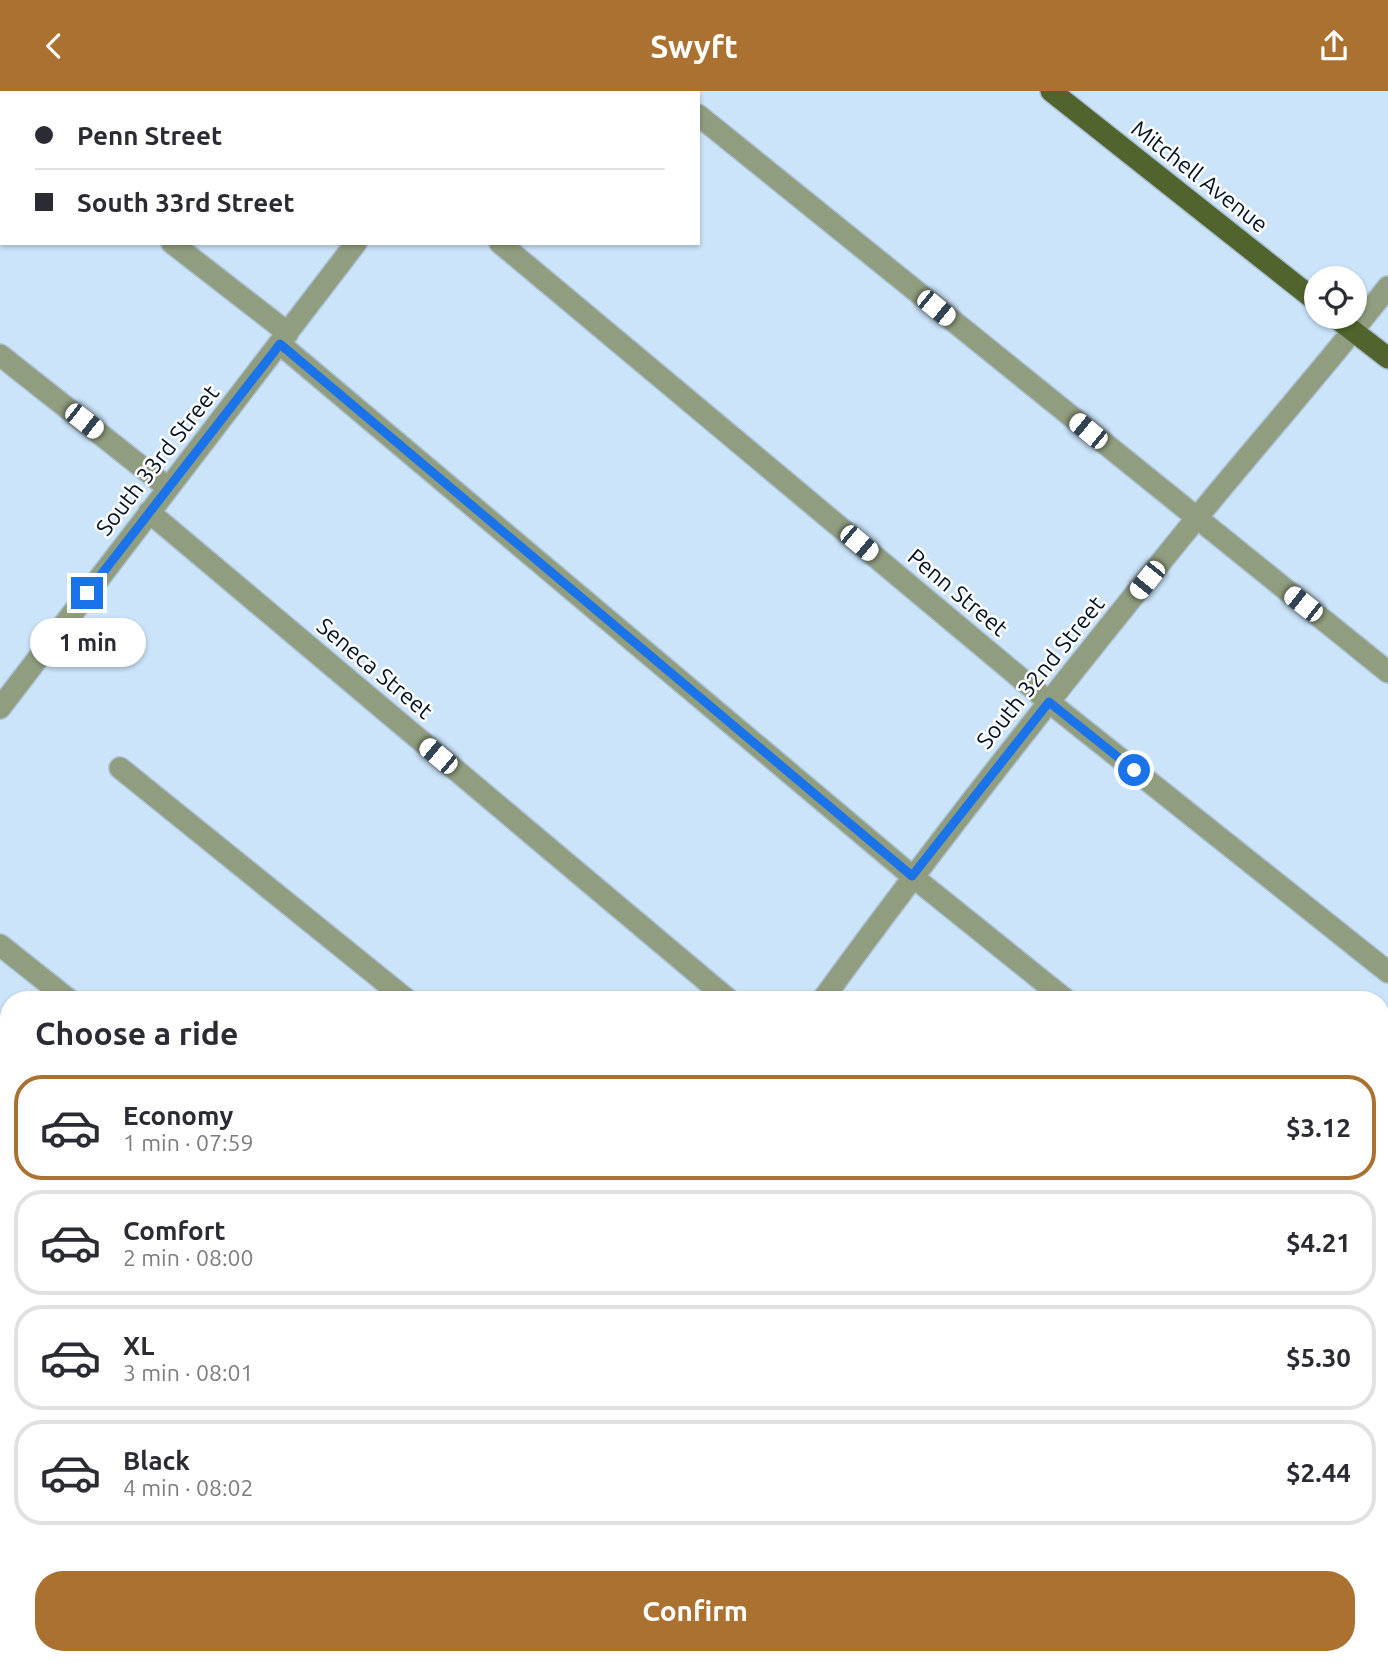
<!DOCTYPE html>
<html lang="en">
<head>
<meta charset="utf-8">
<style>
  body { margin:0; font-family:Ubuntu,sans-serif; background:#f2f2f3; color:#2b2b33; height:100vh; display:flex; flex-direction:column; font-size:26px; white-space:nowrap }
  * { box-sizing:border-box; margin:0 }
  p { font-size:23px; color:#7c7c81 }
  .icon { flex:none; width:38px; height:38px; fill:none; stroke:currentColor; stroke-width:2; stroke-linecap:round; stroke-linejoin:round }
  .map { position:relative; flex:1; overflow:hidden }
  .drawer { position:absolute; left:0px; top:900px; width:1390px; height:674px; display:flex; flex-direction:column; background:#fff; border-radius:28px 28px 0 0; box-shadow:0 2px 5px #0004 }
  .drawer>* { flex:none }
  .top-card { position:absolute; left:0px; top:0px; width:700px; height:154px; box-shadow:0 2px 5px #0004; display:grid; align-content:center; height:154px; padding:0 35px; background:#fff }
  .fabs { position:absolute; left:1304px; top:175px; display:grid; gap:14px }
  .fabs a { display:grid; place-items:center; width:63px; height:63px; border-radius:50%; background:#fff; box-shadow:0 2px 5px #0004; font-size:35px }
  .end { position:absolute; width:32px; height:32px; margin:-16px; border:9px solid #1a73e8; background:#fff; box-shadow:0 0 0 4px #fff }
  .from { border-radius:50% }
  .bubble { position:absolute; height:49px; border-radius:24px; background:#fff; box-shadow:0 2px 5px #0004; font-size:23px; font-weight:700; line-height:49px; text-align:center }
  .car { position:absolute; width:21px; height:42px; margin:-21px -10px; border-radius:9px; box-shadow:0 0 5px 2px #0007; background:linear-gradient(#fff 24%,#345 0 40%,#fff 0 76%,#345 0 86%,#fff 0) }
  .top-card b { display:flex; align-items:center; gap:24px; height:66px; font-size:26px }
  .top-card b+b { border-top:2px solid #e1e1e2 }
  .top-card i { width:18px; height:18px; background:#2b2b33 }
  ul { padding:0; list-style:none }
  li { display:flex; align-items:center; gap:21px; height:105px; margin:0 14px 10px; padding:0 21px; border:4px solid #e1e1e2; border-radius:28px }
  li div { flex:1 }
  li b { display:block; font-size:26px }
  li em { font-style:normal; font-weight:700 }
  li.selected { border-color:#ab7130 }
  li>.icon { width:63px; height:63px; stroke-width:1.5 }
  h2 { padding:0 35px; font-size:32px; line-height:84px }
  .button { display:flex; gap:14px; margin-top:auto; padding:14px 35px }
  .button a { flex:1; height:80px; border-radius:28px; background:#ab7130; color:#fff; font-size:28px; font-weight:700; line-height:80px; text-align:center }
  header { display:flex; justify-content:space-between; align-items:center; height:91px; padding:0 35px; background:#ab7130; color:#fff; font-size:32px; font-weight:700 }
  .map>svg:first-child { display:block }
</style>
</head>
<body>
<header><svg class="icon" aria-label="back" viewBox="0 0 24 24"><path d="M15 5l-7 7 7 7"/></svg>Swyft<svg class="icon" aria-label="share" viewBox="0 0 24 24"><path d="M12 15V3M7 8l5-5 5 5M5 13v7h14v-7"/></svg></header>
<div class="map">
<svg width="1388" height="1572" viewBox="0 0 1388 1572">
  <defs>
    <pattern id="park-tufts" width="24" height="20" patternUnits="userSpaceOnUse" patternTransform="scale(1.75)"><rect width="24" height="20" fill="#8eb3d3"/><path d="M3 7l-1-3M5 7V3M7 7l1-3M15 17l-1-3M17 17v-4M19 17l1-3" fill="none" stroke="#7999b5"/></pattern>
  </defs>
  <rect width="100%" height="100%" fill="#cce4f9"/>
  <!-- park -->
  <path fill="url(#park-tufts)" d="M1388 1498V1572H1331L1337 1565 1381 1564V1507Z"/>
  <g fill="none" stroke-linecap="round" stroke-linejoin="round">
    <defs>
      <path id="minor" d="M303 0 306 2
        M669 0 671 2
        M469 2 471 0
        M0 18 2 20
        M698 24 1388 581
        M172 152 288 242
        M500 152 1049 611 1388 881
        M280 253 912 785 1065 908
        M0 264 167 396
        M149 421 728 908
        M0 617 356 152
        M120 677 406 908
        M0 854 68 908
        M823 908C942 744 1068 585 1196 428 1259 351 1326 275 1388 196
        M0 1129 9 1136
        M1381 1162 1388 1167
        M0 1402 9 1409
        M1381 1427 1388 1432
        M205 1564 214 1572
        M534 1564 543 1572
        M884 1564 893 1572
        M1211 1564 1220 1572
        M345 1572 351 1564"/>
      <path id="major" d="M1051 0 1316 210
        M1335 226 1388 267"/>
    </defs>
    <!-- minor casing -->
    <use href="#minor" stroke="#abc2d7" stroke-width="24"/>
    <!-- major casing -->
    <use href="#major" stroke="#abc2d7" stroke-width="24"/>
    <!-- minor -->
    <use href="#minor" stroke="#919d7f" stroke-width="21"/>
    <!-- major -->
    <use href="#major" stroke="#51642d" stroke-width="21"/>
  </g>
  <g fill="none" stroke-linecap="round" stroke-linejoin="round">
    <!-- route -->
    <path stroke="#1a73e8" stroke-width="9" d="M87 502 280 253 912 785 1049 611 1134 679"/>
  </g>
  <g text-anchor="middle" dominant-baseline="central" stroke-width="5" stroke-linejoin="round" paint-order="stroke">
    <!-- street labels -->
    <g font-size="23" fill="#001224" stroke="#fff">
      <text transform="translate(1200 85) rotate(38)">Mitchell Avenue</text>
      <text transform="translate(157 369) rotate(-52)">South 33rd Street</text>
      <text transform="translate(958 501) rotate(40)">Penn Street</text>
      <text transform="translate(375 577) rotate(40)">Seneca Street</text>
      <text transform="translate(1040 581) rotate(-51)">South 32nd Street</text>
    </g>
  </g>
</svg>
<div class="fabs">
<a><svg class="icon" aria-label="locate" viewBox="0 0 24 24"><circle cx="12" cy="12" r="6"/><path d="M12 2v4M12 18v4M2 12h4M18 12h4"/></svg></a>
</div>
<i class="end from" style="left:1134px;top:679px"></i>
<i class="end" style="left:87px;top:502px"></i>
<div class="bubble" style="left:30px;top:527px;width:116px">1 min</div>
<i class="car" style="left:936px;top:217px;rotate:129deg"></i>
<i class="car" style="left:84px;top:330px;rotate:128deg"></i>
<i class="car" style="left:1088px;top:340px;rotate:309deg"></i>
<i class="car" style="left:859px;top:452px;rotate:130deg"></i>
<i class="car" style="left:1147px;top:489px;rotate:219deg"></i>
<i class="car" style="left:1303px;top:513px;rotate:308deg"></i>
<i class="car" style="left:438px;top:665px;rotate:310deg"></i>
<div class="top-card">
<b><i class="from"></i>Penn Street</b>
<b><i></i>South 33rd Street</b>
</div>
<section class="drawer">
<h2>Choose a ride</h2>
<ul>
<li class="selected"><svg class="icon" aria-label="car" viewBox="0 0 24 24"><path d="M5 17H2v-5l4-1 3-4h7l3 4 3 1v5h-3M9 17h6M6 11h13"/><circle cx="7" cy="17" r="2"/><circle cx="17" cy="17" r="2"/></svg><div><b>Economy</b><p>1 min · 07:59</p></div><em>$3.12</em></li>
<li><svg class="icon" aria-label="car" viewBox="0 0 24 24"><path d="M5 17H2v-5l4-1 3-4h7l3 4 3 1v5h-3M9 17h6M6 11h13"/><circle cx="7" cy="17" r="2"/><circle cx="17" cy="17" r="2"/></svg><div><b>Comfort</b><p>2 min · 08:00</p></div><em>$4.21</em></li>
<li><svg class="icon" aria-label="car" viewBox="0 0 24 24"><path d="M5 17H2v-5l4-1 3-4h7l3 4 3 1v5h-3M9 17h6M6 11h13"/><circle cx="7" cy="17" r="2"/><circle cx="17" cy="17" r="2"/></svg><div><b>XL</b><p>3 min · 08:01</p></div><em>$5.30</em></li>
<li><svg class="icon" aria-label="car" viewBox="0 0 24 24"><path d="M5 17H2v-5l4-1 3-4h7l3 4 3 1v5h-3M9 17h6M6 11h13"/><circle cx="7" cy="17" r="2"/><circle cx="17" cy="17" r="2"/></svg><div><b>Black</b><p>4 min · 08:02</p></div><em>$2.44</em></li>
</ul>
<div class="button"><a>Confirm</a></div>
</section>
</div>
</body>
</html>
